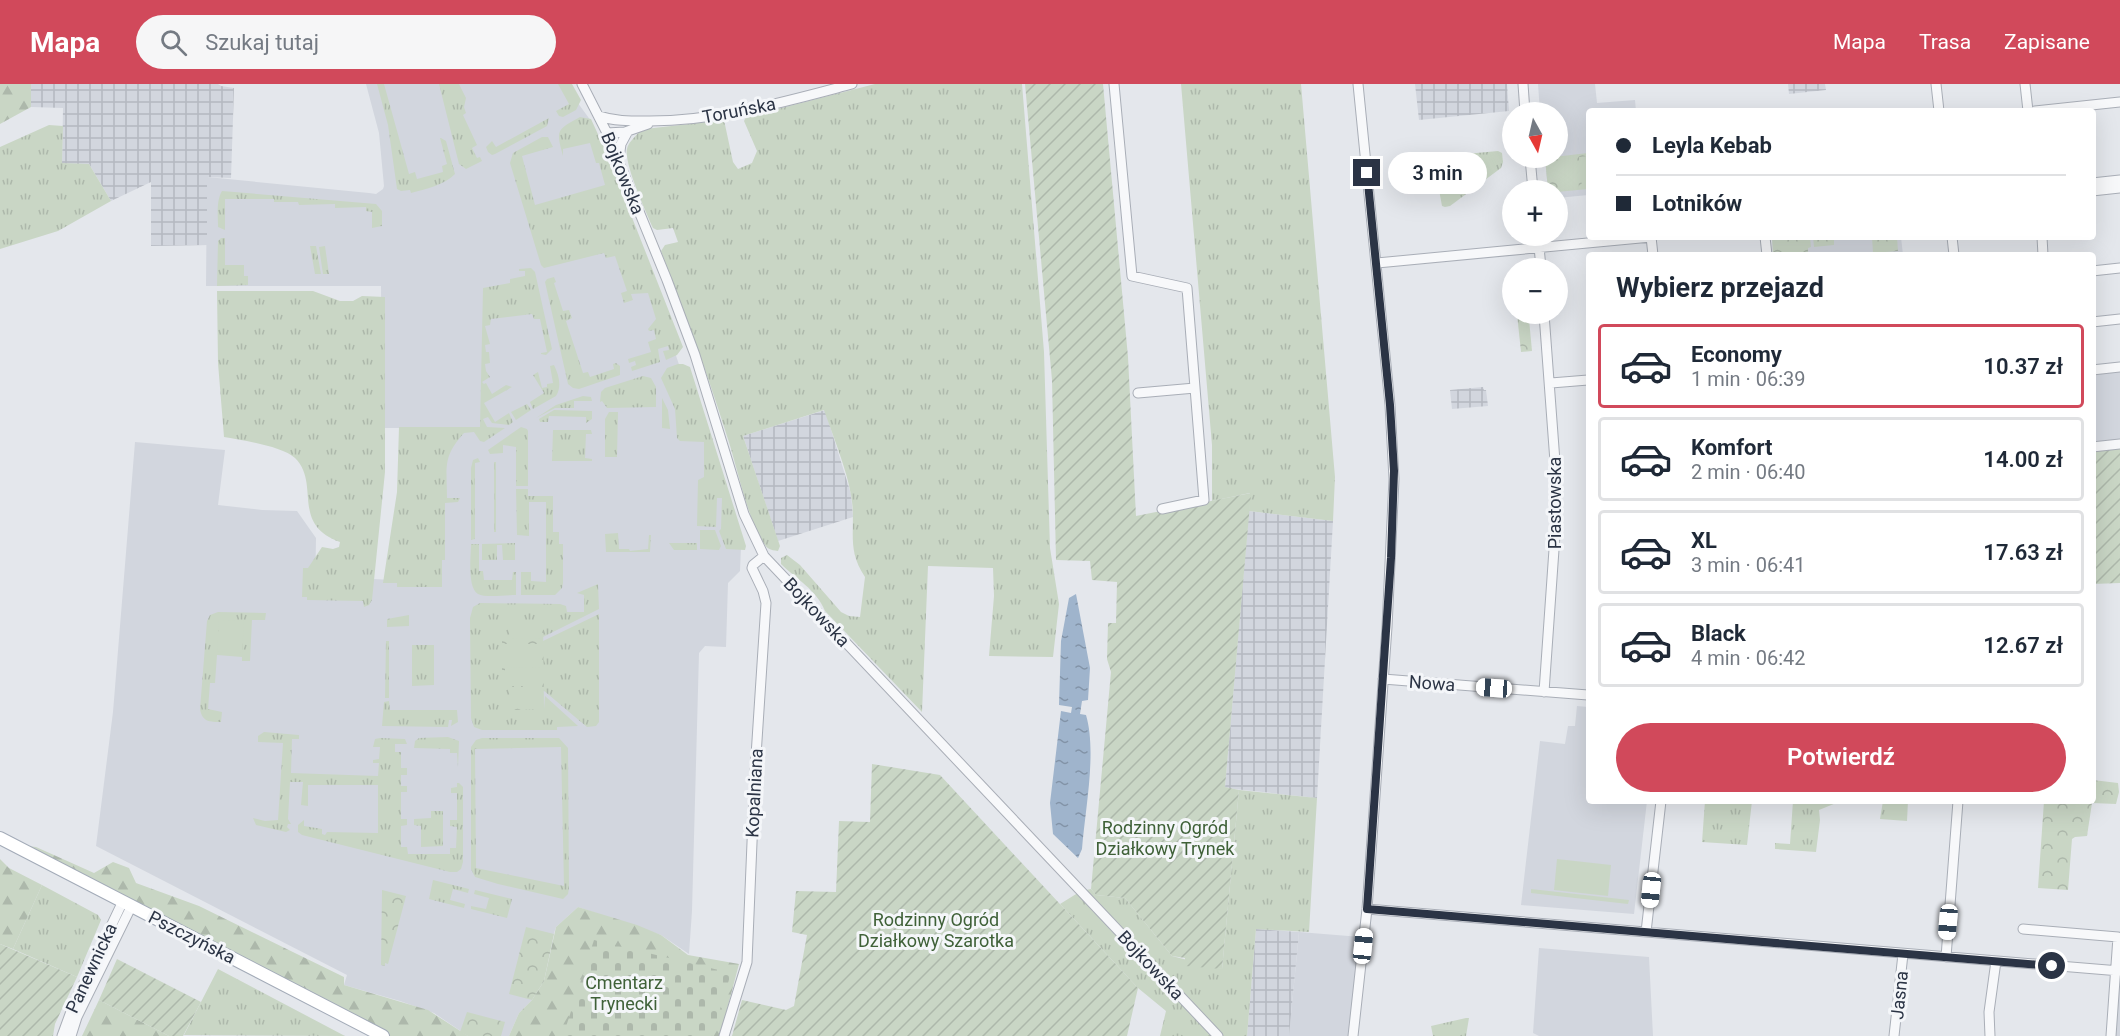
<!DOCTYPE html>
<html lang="pl">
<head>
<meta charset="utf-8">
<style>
  body { margin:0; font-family:Roboto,sans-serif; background:#f6f6f7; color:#1f2937; height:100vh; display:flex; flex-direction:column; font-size:22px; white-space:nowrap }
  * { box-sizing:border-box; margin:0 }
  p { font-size:20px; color:#747a83 }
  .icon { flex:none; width:33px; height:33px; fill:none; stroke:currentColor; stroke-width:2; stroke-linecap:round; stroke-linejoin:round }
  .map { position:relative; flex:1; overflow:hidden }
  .details { position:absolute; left:1586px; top:168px; width:510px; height:552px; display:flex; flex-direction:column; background:#fff; border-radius:6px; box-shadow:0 6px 24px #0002 }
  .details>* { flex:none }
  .guide { position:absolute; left:1586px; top:24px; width:510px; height:132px; border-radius:6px; box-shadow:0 6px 24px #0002; display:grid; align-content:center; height:132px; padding:0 30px; background:#fff }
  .needle { width:39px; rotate:172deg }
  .buttons { position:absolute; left:1502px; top:18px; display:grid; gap:12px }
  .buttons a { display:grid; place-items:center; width:66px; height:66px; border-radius:50%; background:#fff; box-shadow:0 6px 24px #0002; font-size:30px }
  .end { position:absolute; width:27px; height:27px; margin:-14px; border:8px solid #2b3445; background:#fff; box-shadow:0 0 0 3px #fff }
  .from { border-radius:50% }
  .bubble { position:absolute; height:42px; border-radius:21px; background:#fff; box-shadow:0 6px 24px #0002; font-size:20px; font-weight:600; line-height:42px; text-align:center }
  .car { position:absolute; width:18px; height:36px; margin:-18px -9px; border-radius:8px; box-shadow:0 0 4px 2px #0007; background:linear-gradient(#fff 24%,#345 0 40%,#fff 0 76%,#345 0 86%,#fff 0) }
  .guide b { display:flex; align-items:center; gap:21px; height:57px; font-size:22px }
  .guide b+b { border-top:2px solid #e0e1e3 }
  .guide i { width:15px; height:15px; background:#1f2937 }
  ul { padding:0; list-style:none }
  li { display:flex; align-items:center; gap:18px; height:84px; margin:0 12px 9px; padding:0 18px; border:3px solid #e0e1e3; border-radius:6px }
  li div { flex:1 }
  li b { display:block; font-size:22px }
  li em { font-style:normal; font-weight:600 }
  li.current { border-color:#d1495b }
  li>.icon { width:54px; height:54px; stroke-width:1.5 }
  h2 { padding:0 30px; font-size:27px; line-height:72px }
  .cta { display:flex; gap:12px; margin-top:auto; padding:12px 30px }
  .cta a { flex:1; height:69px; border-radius:36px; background:#d1495b; color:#fff; font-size:24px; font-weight:600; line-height:69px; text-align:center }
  header { display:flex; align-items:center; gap:36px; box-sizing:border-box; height:84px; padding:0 30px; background:#d1495b; color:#fff }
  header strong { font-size:28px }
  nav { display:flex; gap:33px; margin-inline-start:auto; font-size:21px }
  .search { width:420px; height:54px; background:#f6f6f7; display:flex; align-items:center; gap:15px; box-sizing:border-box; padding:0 21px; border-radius:33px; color:#747a83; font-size:22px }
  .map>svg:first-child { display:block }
</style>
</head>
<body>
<header>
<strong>Mapa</strong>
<div class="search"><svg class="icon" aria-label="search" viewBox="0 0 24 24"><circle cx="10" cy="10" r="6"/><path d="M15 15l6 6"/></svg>Szukaj tutaj</div>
<nav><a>Mapa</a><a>Trasa</a><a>Zapisane</a></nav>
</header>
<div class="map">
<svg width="2120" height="952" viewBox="0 0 2120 952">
  <defs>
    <pattern id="industrial-grid" width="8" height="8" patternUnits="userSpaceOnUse" patternTransform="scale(1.5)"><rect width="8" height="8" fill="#d2d6de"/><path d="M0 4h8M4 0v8" fill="none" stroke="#b4b8c0"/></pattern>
    <pattern id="grass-tufts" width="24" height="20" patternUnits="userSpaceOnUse" patternTransform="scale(1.5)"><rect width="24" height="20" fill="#c9d6c5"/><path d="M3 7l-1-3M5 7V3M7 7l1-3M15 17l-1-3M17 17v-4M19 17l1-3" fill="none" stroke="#adb8ab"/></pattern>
    <pattern id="forest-firs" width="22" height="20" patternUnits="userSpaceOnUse" patternTransform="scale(1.5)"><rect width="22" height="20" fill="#c9d6c5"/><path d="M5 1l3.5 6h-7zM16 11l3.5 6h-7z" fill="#adb8ab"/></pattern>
    <pattern id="cemetery-stones" width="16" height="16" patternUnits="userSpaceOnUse" patternTransform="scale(1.5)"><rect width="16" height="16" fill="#c9d6c5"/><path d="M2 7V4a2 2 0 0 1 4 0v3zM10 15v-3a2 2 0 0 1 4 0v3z" fill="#adb8ab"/></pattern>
    <pattern id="park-crowns" width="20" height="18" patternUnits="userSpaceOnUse" patternTransform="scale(1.5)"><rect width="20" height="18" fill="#c9d6c5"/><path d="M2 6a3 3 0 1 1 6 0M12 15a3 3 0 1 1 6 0" fill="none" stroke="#adb8ab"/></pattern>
    <pattern id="garden-furrows" width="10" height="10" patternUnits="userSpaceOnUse" patternTransform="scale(1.5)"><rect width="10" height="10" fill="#c9d6c5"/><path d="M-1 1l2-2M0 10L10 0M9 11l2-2" fill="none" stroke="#adb8ab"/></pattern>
    <pattern id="water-ripples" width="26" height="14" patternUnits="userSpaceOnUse" patternTransform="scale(1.5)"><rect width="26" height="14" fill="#9fb4cc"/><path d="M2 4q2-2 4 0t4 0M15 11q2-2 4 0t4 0" fill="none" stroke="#8293a7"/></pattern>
  </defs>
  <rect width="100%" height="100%" fill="#e4e7ec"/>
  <!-- built -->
  <path fill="#d2d6de" d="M366 0H564L591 37 671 257 741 463 740 487 728 499 726 563 705 562 699 569 692 827 689 870 661 851 578 823 556 843 532 916 519 929 509 952H468L434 929 400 917 344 901 347 891 96 762 113 628 135 358 225 366 218 421 262 426 297 427 316 454 315 514 373 495 432 498 399 372V344H382L381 202H206L207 93 369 109 376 110 383 105 384 102 379 49Z
    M1538 0H1595L1597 19 1635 16 1636 27H1588V111L1557 114V106H1548L1545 74H1557V28H1540Z
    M1772 153H1901L1903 171H1773Z
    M2120 288V356L2093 359 2092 291Z
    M1577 622 1588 623V717H1647L1634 830 1521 821 1540 657 1565 660 1568 642H1575Z
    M1299 848 1361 853 1348 952H1289Z
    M1539 864 1649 873 1653 952H1539L1533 949Z
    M2120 887V952H2111Z"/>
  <!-- industrial -->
  <path fill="url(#industrial-grid)" d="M31 0H218L221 2 234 4 231 94 207 93V161L151 162V98L111 117 89 80H62L63 24 31 23Z
    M1415 0H1507L1509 27 1419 36Z
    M1788 0H1825L1826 6 1789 10Z
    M1483 303 1484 306H1486L1488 322 1452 325 1450 306Z
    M825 326 851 410 853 433 778 457 743 352Z
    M1249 427 1333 437 1317 714 1225 704Z
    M1256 845 1299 848 1289 952H1247Z"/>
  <!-- grass -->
  <path fill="url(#grass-tufts)" fill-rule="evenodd" d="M377 0H384L409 90 415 88 417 95 443 88 442 82 447 80 440 54H441L446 57 455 90C445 101 425 105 411 109L410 106 401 107 397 105 388 41Z
    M439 0H459L466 14 464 23 466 29 463 31 477 61 472 64 477 74 480 73 482 77 466 85 459 80Z
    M558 0H572L581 16 576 26 563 33 559 32 556 27 569 20Z
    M875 0H1022L1044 268 1050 464 1059 520 1053 573 989 572 994 512 993 484 928 482 922 628 825 527C816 505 796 495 781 480V474L787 471 800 481 841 528 849 532 860 533 865 493C845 464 857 443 851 411 847 386 833 352 824 326L743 352 780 462 778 467C770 466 767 465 763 458 746 431 737 381 726 349 707 288 684 227 661 167L665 161 678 158 673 144 657 146 653 144C646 128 624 80 627 65 628 59 634 54 638 49L637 48 645 45 724 36 733 78 738 85 752 79 757 67 744 37 746 33Z
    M1181 0H1301L1335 393 1333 437 1249 427 1250 409 1212 417V361Z
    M580 33 591 35 607 70 683 263 677 271 666 276 663 267 669 266 668 262 658 265 660 278 632 287 631 283 636 281 635 277 629 279 628 275 651 268 648 258 656 255 654 246 649 247 648 245 656 235 648 209 631 210 633 216 624 219 621 209 627 207 615 172 606 174 604 169 544 184 541 181 510 79 513 69 542 53H548L553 63 522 72 535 121 605 101 599 79H596L590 59 563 65V72C556 46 556 46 580 33Z
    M549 34 547 42 495 70 492 71 488 68 486 63 492 57 496 63Z
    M49 41 63 42 62 79 89 80 111 117 58 147 0 165V63Z
    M1498 67 1502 69 1503 78 1501 84 1450 122 1445 123 1442 122 1433 73Z
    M222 107 376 120 382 127V142L372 144V128L366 127V123L335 124V120L299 121 298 118H274V115H225V146L218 143C218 132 216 117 222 107Z
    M221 154H225V181H244V192H248V201L217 202 218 157Z
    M310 162H316L321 190H315Z
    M325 162 329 190H323L319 163Z
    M531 184 535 188 552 265 546 271 541 270V269L547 268 540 235H534L532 230 491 235 490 241 485 242 490 260 485 261 486 268H489L490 279 485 280 486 287 490 293 482 298 484 300 486 299 492 310 506 301 512 303 484 319 495 338 509 329 513 338 509 341 492 339 488 333 483 335 487 343 505 344 484 358 480 357 474 348 464 349C442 373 447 384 447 414H460L458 418 445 419V476H442V503H397V499H383L397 408 399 343H480L483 204 510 199V195L525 192V187H519V185Z
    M554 193 556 198 554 199 563 227 569 226 572 234 566 237 583 289 588 288 590 293 614 285 613 280 616 279 620 282V291L579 305 573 304 568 300 545 198 547 195Z
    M217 207H313L340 217H353L362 212 385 213V388L372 516 369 521 364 523 363 517 307 516V513H302L303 484H308L322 463 333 465 339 463 340 458C290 440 321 400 295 374 282 362 241 356 224 353L218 279Z
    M678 280H683L690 283 746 462 745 466 726 465 719 447 721 445 722 414H717L716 443 697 442 698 396 704 393V358L680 357 677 354 675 325 661 294 667 284Z
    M554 281C559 291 562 303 556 312L533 325 530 318 544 309 533 291 538 288 542 304 547 303V300L553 299 550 282Z
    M643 292 651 294 656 303V323L607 324 602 317 600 318 601 308 605 304Z
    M583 312 591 313 592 317H574V324H555L536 334 556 321Z
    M662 314 668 326 670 345 662 344Z
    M527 320 531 326 516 336 511 328Z
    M554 326 592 327V335L586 339V333L549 332 548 338H540L539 335Z
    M609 328H618L617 373H605V335Z
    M521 343 527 345 528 347V402H516V363L503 361V369L490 370 488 366Z
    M553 346H591L592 350H586L585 374 592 375V377H552Z
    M478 374 480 378 475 379V455L471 456V384L473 376Z
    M494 378H496V448H494Z
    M516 405H528V412H553V448H559V460H563V499L562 504 555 511H521V488H531V497L546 498V418H529V452L517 451Z
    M700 446H715L721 462 719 466 700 465Z
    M618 449 619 465H629L630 467 648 465 649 451H651L650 468H606L605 450Z
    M515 459V476H503L502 461H497V476H482V460Z
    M669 459H697V466H674Z
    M471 460H479V487H483L484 496H512L513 488H516V511C507 511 485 514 478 510 467 504 471 472 471 460Z
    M598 500 599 525 543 553V537H510V557H503V605H510L544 625 545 612 578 642 557 643V646H482L474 643 471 634 470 534 473 523 480 519 560 520 566 522 567 528H584V511L577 509Z
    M218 528 266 529 265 536H252L250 577H242V573L217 571 215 599H210L208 625 222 628 221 638C210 638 202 638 200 625L207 537 210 531Z
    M599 530V638L596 642 587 643 543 606V557Z
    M409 531V542L387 543V535Z
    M386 557H389V614H385Z
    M412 561H434V601L412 602Z
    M389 617 390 626H457L458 638 451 642 452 636H449L448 643 382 642 384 618Z
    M264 648 299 651V655H292L291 689 378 692 379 679H373V676L379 675 380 663H373L375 655 380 654 405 655 407 660H395V668H401V684H407V691H401V702H407V708H401V735H407V741L401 742V763H407L408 770H450V764H456L457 743 450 742V736H457V709H451V704L457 703V699H459L463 703V778L461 785 457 788H450L302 751 298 748V741L304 736V742L322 745V750L325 751 327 748 378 749V701H308V722L301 721 303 698H290L288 735 291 740H288L287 743 290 746 286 748 256 741 253 734 265 737 278 736 283 659 258 658V652Z
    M448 653 459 657 458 683 457 669H450V665L414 664 415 657 419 654Z
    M482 654H559L568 664 569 804 568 810 563 815 498 800 475 793 471 785V663L476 656ZM561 663 564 802 476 784 475 665Z
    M1239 706 1317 714 1309 848 1256 845 1247 952H1160L1166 927 1138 904 1060 820 1081 807 1091 805 1096 811 1125 814 1172 872 1222 885Z
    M1705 717H1752L1747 761 1702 758Z
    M1793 717H1841L1819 726 1820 736 1816 768 1775 765V759L1790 760Z
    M1883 717H1908L1907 737 1880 735Z
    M431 727H443V762L421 763V742L414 741V735L431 734Z
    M433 796 469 805 468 809 453 805 450 816 465 820 464 824 429 815Z
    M42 801 98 831 101 836 77 893 13 865Z
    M475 806 512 815 507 834 471 825V822L486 825 489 814 474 810Z
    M218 885 345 952 184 951Z
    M1466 934H1469L1466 952H1433L1431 942Z"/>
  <!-- forest -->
  <path fill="url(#forest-firs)" d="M0 0H31V23L0 40Z
    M12 760 36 763 94 789 113 778 129 784 136 799 199 822 344 893V901L428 926 468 952H383Z
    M0 775 9 784 42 801 13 865 0 860Z
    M578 823 637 841 661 851 688 871 739 880 720 952H509L519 929 532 916 544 897 556 843Z
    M99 916 169 952H82Z"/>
  <!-- cemetery -->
  <path fill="url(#cemetery-stones)" d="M594 856 731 889 712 952H563Z"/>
  <!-- park -->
  <path fill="url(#park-crowns)" d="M1588 69V105L1557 108V106H1548L1545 74Z
    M1772 153H1810L1811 163 1808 164V169L1773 171Z
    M1813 153H1834V161L1814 163Z
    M1872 153H1897L1898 167 1873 169Z
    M1517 230H1523L1529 235 1532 267 1521 268Z
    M510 537H543L544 625 510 626V605H502V557H510Z
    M2093 696 2118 699 2119 708 2116 720 2092 719 2087 752 2075 753 2072 755 2068 806 2038 804 2044 717H2092Z
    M382 806 406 812 388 880 385 879V882L381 881Z
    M526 843 554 850 544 897 532 916 509 910Z
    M467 928 505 938 501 952H468L460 948Z"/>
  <!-- garden -->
  <path fill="url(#garden-furrows)" d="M1025 0H1103L1128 273 1136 432 1251 409 1225 703 1239 706 1222 885 1185 882V874L1172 872 1125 814 1096 811 1091 805 1111 588 1107 575 1108 539H1116L1117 498 1092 496 1090 477 1056 476 1052 296Z
    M2120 364V499L2093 500 2092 367Z
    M872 680 940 691 1138 904 1127 952H732L742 916 786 926 794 922 807 851 792 848 796 807 836 808 839 737 870 738Z
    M0 860 77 893 55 940 53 952H0Z
    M117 875 201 918 183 952H169L99 916Z"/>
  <!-- pitch -->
  <path fill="#c9d6c5" d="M1588 72V103L1582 104 1579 73Z
    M1576 74 1579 104 1561 106 1558 76Z
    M219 536 244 537 242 569 217 567Z
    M512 539H540V554L512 555Z
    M505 560H540V579H505Z
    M540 583V602H505V584Z
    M512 608H540V623H512Z
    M1557 775 1611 781 1608 812 1554 806Z
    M1531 805 1629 816 1628 820 1531 809Z"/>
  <!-- water -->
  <path fill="url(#water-ripples)" d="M1076 510 1090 584 1088 616 1082 617 1080 630 1086 631C1097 668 1085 726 1082 765L1078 774 1053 750 1050 719 1061 627 1071 629 1072 623 1059 621 1061 557 1069 514Z"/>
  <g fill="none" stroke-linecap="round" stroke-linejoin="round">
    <defs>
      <path id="minor" d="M582 0 607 49 667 196 695 271 744 430 764 472 1218 952
        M1114 0 1132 192 1187 204 1204 416 1162 425
        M1523 0 1525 28
        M1936 0 1939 27
        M2025 0 2028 27
        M2035 27 2120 18
        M599 32C614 37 629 37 645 37 715 38 784 18 852 0
        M607 49 625 48 648 40
        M619 74 621 60 628 47
        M1530 74 1533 106
        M2092 99 2120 96
        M2092 107 2120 104
        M1538 152 1541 184
        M1651 153 1653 171
        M1765 153 1767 171
        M1952 153 1954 171
        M2042 153 2043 171
        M1377 179 1651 153
        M2092 187 2120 184
        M2092 238 2120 235
        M2092 286 2120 283
        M1551 299 1588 296
        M1138 309 1195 304
        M2092 363 2120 360
        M1383 595 1588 611
        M1544 608 1556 437V391L1544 230
        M1367 825 2120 887
        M2023 845 2118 853 2111 952
        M1646 848 1661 717
        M1946 873 1958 717
        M62 952 73 922 123 817
        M71 952 77 933 132 821
        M724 952 747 878 755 687 766 519 763 507 752 484 753 481 764 472
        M1353 952 1367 825 1387 543 1394 395 1390 321 1358 0
        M1894 952 1903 870
        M1990 952 1989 928 1996 877"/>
      <path id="major" d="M0 754 383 952"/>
    </defs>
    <!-- minor casing -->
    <use href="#minor" stroke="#a9aeb7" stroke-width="11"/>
    <!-- major casing -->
    <use href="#major" stroke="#a3abb8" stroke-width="14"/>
    <!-- minor -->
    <use href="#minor" stroke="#f7f8fa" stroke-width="9"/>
    <!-- major -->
    <use href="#major" stroke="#fff" stroke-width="12"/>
  </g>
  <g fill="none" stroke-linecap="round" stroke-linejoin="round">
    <!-- route -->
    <path stroke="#2b3445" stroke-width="8" d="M1367 89 1390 321 1394 387 1391 474 1367 825 2052 882"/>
  </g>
  <g text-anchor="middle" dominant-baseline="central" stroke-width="6" stroke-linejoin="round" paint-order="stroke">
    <!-- street labels -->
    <g font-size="18" fill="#2b3445" stroke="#f4f6f9">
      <text transform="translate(739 26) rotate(-11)">Toruńska</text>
      <text transform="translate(623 89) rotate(68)">Bojkowska</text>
      <text transform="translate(1554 419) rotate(-90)">Piastowska</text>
      <text transform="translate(817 528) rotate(47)">Bojkowska</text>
      <text transform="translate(1432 599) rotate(4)">Nowa</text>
      <text transform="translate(754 709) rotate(-87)">Kopalniana</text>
      <text transform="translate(192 853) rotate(27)">Pszczyńska</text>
      <text transform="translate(1151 881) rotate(47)">Bojkowska</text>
      <text transform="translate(91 884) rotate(-65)">Panewnicka</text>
      <text transform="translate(1899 911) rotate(-84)">Jasna</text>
    </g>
    <!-- park labels -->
    <g font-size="18" fill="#3f6138" stroke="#f4f6f9">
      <text x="1165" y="743">Rodzinny Ogród<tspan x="1165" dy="21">Działkowy Trynek</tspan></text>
      <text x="936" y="835">Rodzinny Ogród<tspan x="936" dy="21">Działkowy Szarotka</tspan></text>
      <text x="624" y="898">Cmentarz<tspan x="624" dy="21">Trynecki</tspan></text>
    </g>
  </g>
</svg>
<div class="buttons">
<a><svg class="needle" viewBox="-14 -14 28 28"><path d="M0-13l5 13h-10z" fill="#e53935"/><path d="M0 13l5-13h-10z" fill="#747a83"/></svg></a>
<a>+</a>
<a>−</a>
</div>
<i class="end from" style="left:2052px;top:882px"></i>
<i class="end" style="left:1367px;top:89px"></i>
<div class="bubble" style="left:1388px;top:68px;width:99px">3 min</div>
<i class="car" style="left:1494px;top:604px;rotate:274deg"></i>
<i class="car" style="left:1651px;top:806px;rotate:186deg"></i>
<i class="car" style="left:1948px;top:838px;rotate:185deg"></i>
<i class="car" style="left:1363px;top:862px;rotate:6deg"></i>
<div class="guide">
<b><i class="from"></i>Leyla Kebab</b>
<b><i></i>Lotników</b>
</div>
<section class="details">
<h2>Wybierz przejazd</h2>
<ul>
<li class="current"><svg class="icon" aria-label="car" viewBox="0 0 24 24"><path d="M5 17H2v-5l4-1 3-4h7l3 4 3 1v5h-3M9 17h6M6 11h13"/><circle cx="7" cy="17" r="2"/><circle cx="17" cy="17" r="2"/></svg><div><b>Economy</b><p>1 min · 06:39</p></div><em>10.37 zł</em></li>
<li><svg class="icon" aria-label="car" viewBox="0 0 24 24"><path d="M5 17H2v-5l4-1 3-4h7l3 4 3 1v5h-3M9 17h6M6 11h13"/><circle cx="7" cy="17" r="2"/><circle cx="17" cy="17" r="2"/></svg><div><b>Komfort</b><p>2 min · 06:40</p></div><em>14.00 zł</em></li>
<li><svg class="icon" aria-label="car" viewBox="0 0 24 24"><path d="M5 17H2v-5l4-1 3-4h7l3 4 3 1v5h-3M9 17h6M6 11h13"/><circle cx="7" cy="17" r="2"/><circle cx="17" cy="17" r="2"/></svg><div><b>XL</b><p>3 min · 06:41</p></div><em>17.63 zł</em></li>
<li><svg class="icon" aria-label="car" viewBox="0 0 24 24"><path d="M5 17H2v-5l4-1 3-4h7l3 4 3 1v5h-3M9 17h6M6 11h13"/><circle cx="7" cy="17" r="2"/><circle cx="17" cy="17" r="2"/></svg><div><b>Black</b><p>4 min · 06:42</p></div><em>12.67 zł</em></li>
</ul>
<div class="cta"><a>Potwierdź</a></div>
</section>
</div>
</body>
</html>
